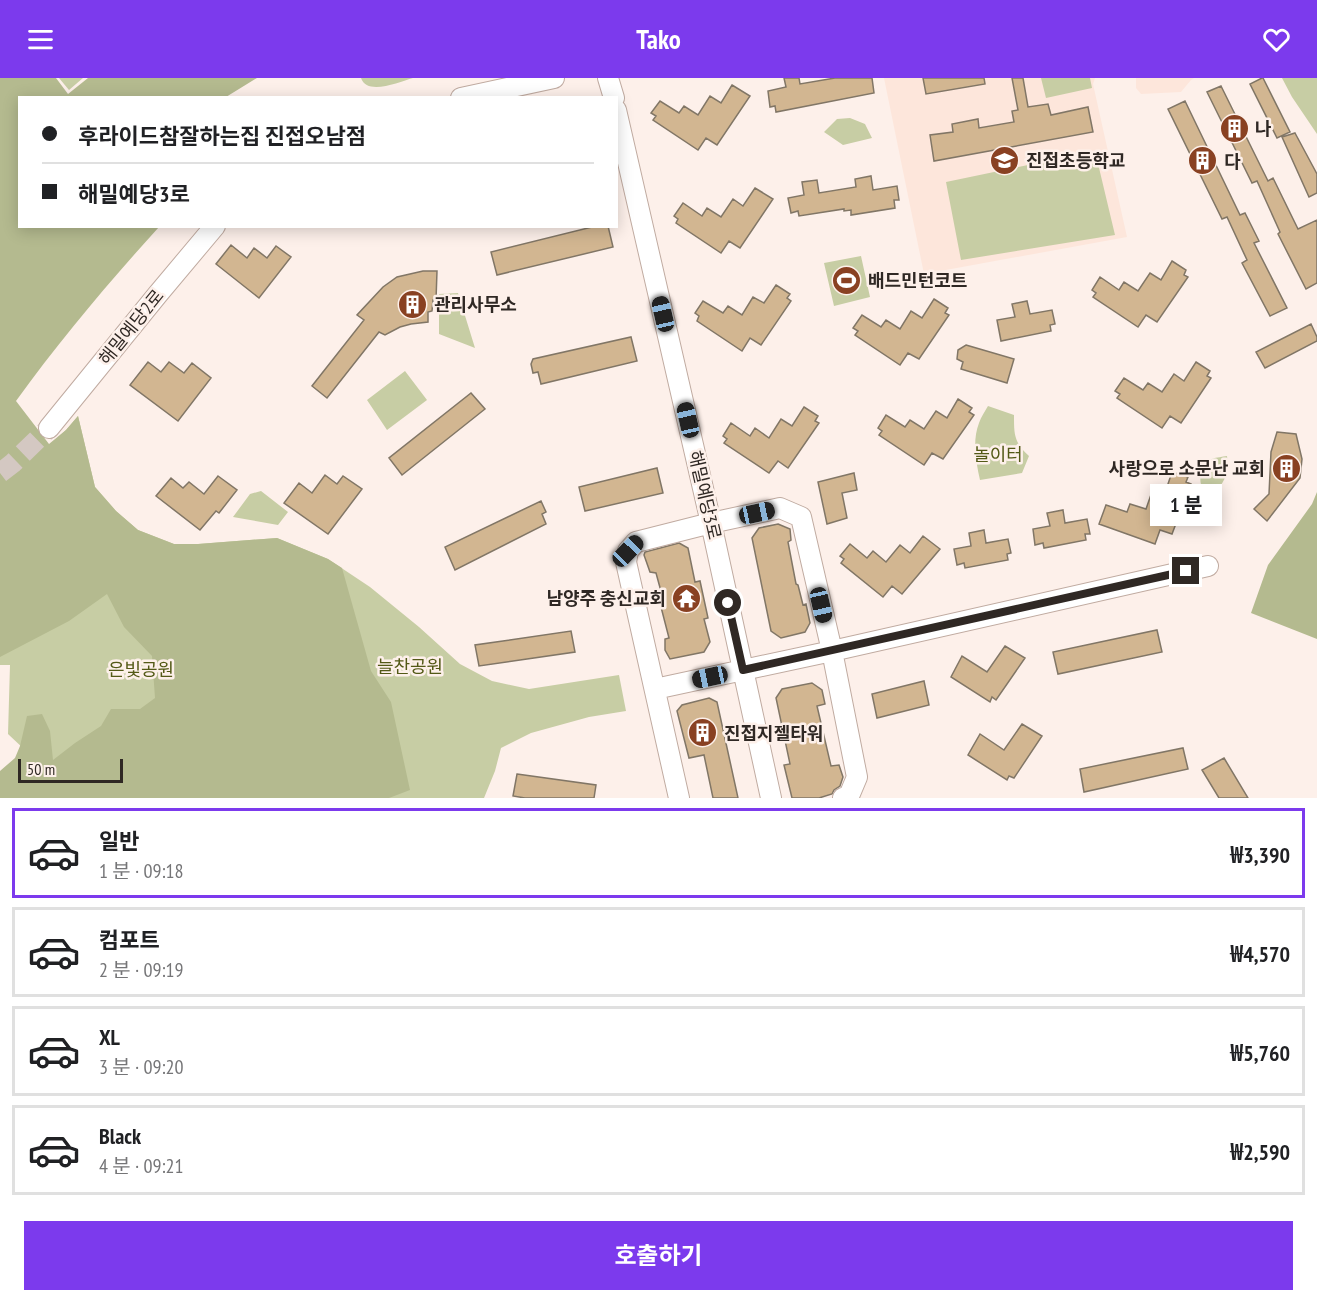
<!DOCTYPE html>
<html lang="ko">
<head>
<meta charset="utf-8">
<style>
  body { margin:0; font-family:"PT Sans Narrow","Noto Sans KR",sans-serif; background:#f6f6f6; color:#202124; height:100vh; display:flex; flex-direction:column; font-size:22px; white-space:nowrap }
  * { box-sizing:border-box; margin:0 }
  p { font-size:20px; color:#757577 }
  .icon { flex:none; width:33px; height:33px; fill:none; stroke:currentColor; stroke-width:2; stroke-linecap:round; stroke-linejoin:round }
  .map { position:relative; height:720px; overflow:hidden }
  .drawer { display:flex; flex-direction:column; background:#fff; flex:1 }
  .drawer>* { flex:none }
  .hud { position:absolute; left:18px; top:18px; width:600px; height:132px; border-radius:0px; box-shadow:0 3px 15px #0003; display:grid; align-content:center; height:132px; padding:0 24px; background:#fff }
  .scale { position:absolute; left:18px; bottom:15px; width:105px; box-sizing:border-box; padding-left:6px; border:3px solid #2f2824; border-top:0; font-size:16px; line-height:21px; white-space:nowrap; color:#2f2824; -webkit-text-stroke:4px #fdf0ea; paint-order:stroke }
  .end { position:absolute; width:27px; height:27px; margin:-14px; border:8px solid #2f2824; background:#fff; box-shadow:0 0 0 3px #fff }
  .from { border-radius:50% }
  .bubble { position:absolute; height:42px; border-radius:0px; background:#fff; box-shadow:0 3px 15px #0003; font-size:20px; font-weight:700; line-height:42px; text-align:center }
  .car { position:absolute; width:18px; height:36px; margin:-18px -9px; border-radius:8px; box-shadow:0 0 4px 2px #0007; background:linear-gradient(#222 24%,#8ab4d8 0 40%,#222 0 76%,#8ab4d8 0 86%,#222 0) }
  .hud b { display:flex; align-items:center; gap:21px; height:57px; font-size:22px }
  .hud b+b { border-top:2px solid #e0e0e0 }
  .hud i { width:15px; height:15px; background:#202124 }
  ul { padding:10px 0 0; list-style:none }
  li { display:flex; align-items:center; gap:18px; height:90px; margin:0 12px 9px; padding:0 12px; border:3px solid #e0e0e0; border-radius:0px }
  li div { flex:1 }
  li b { display:block; font-size:22px }
  li em { font-style:normal; font-weight:700 }
  li.active { border-color:#7c3aed }
  li>.icon { width:54px; height:54px; stroke-width:1.5 }
  .primary-button { display:flex; gap:12px; margin-top:auto; padding:12px 24px }
  .primary-button a { flex:1; height:69px; border-radius:0px; background:#7c3aed; color:#fff; font-size:24px; font-weight:700; line-height:69px; text-align:center }
  header { display:flex; justify-content:space-between; align-items:center; height:78px; padding:0 24px; background:#7c3aed; color:#fff; font-size:27px; font-weight:700 }
  .map>svg:first-child { display:block }
</style>
</head>
<body>
<header><svg class="icon" aria-label="menu" viewBox="0 0 24 24"><path d="M4 6h16M4 12h16M4 18h16"/></svg>Tako<svg class="icon" aria-label="heart" viewBox="0 0 24 24"><path d="M12 20l-8-8c-3-5 5-10 8-4 3-6 11-1 8 4z"/></svg></header>
<div class="map">
<svg width="1317" height="720" viewBox="0 0 1317 720">
  <rect width="100%" height="100%" fill="#fdf0ea"/>
  <!-- built -->
  <path fill="#fde6db" d="M884 0H1095L1093 6 1127 159 924 196Z
    M1136 0H1194L1191 2 1181 14 1141 16 1136 10Z"/>
  <!-- green -->
  <path fill="#c7cda4" d="M59 0H83L69 12Z
    M361 0H413C399 4 367 18 361 0Z
    M1041 0H1090L1092 10 1046 20Z
    M1282 0H1317V56L1292 19Z
    M850 40 865 46 872 60 843 67 824 54 837 41Z
    M1095 73 1115 157 961 182 946 104Z
    M861 178 870 219 834 228 824 185Z
    M458 215 475 270 439 256V216Z
    M405 293 427 322 387 352 367 322Z
    M988 328 1014 337C1014 357 1014 364 1029 378L1022 395 980 402C976 384 972 363 979 345 981 339 985 333 988 328Z
    M78 338 95 409 116 433 138 452 174 466H198L277 460 328 481 370 509 419 549 460 586 492 603 529 611 619 597 626 633 589 639 531 655 501 670 495 693 484 720H58L59 704 8 656 10 587H0V411L66 352Z
    M1227 378C1229 394 1225 404 1214 416L1204 414C1197 402 1200 387 1212 381 1217 379 1222 379 1227 378Z
    M261 413 288 434 278 447 233 439 250 416Z"/>
  <!-- forest -->
  <path fill="#b4ba8f" d="M0 0H56L68 16 88 0H257L226 19 20 20V148L159 149C109 204 60 262 16 323L49 366 66 352 78 338 95 409 116 433 138 452 174 466H198L277 460 328 481 342 490 371 593 391 624 410 712 389 720H0V693L15 680 20 668 27 638 42 636 50 653 53 682 75 665 101 648 111 631H140L155 620 152 578 124 549 107 516 69 543 0 579Z
    M1317 414V561L1251 535 1268 487 1312 426Z"/>
  <!-- building -->
  <path fill="#d2b691" stroke="#817666" stroke-width="1.5" d="M784 0H799L800 6 835 0H872L874 15 776 34 775 28 770 29 768 13 786 9Z
    M923 0H984L985 6 926 16Z
    M1012 0H1023L1028 29 1048 26 1051 37 1088 29 1093 54 934 83 930 57 953 54 952 46 978 41 979 50 1014 44 1012 33 1018 32Z
    M1262 0H1263L1290 54 1277 60 1250 6Z
    M732 7 750 18 717 67 706 60 698 72 653 42 656 38 651 35 660 23 679 35 684 28 698 37 710 18 721 25Z
    M1221 8 1268 103 1273 100 1298 151 1317 142V205L1306 211 1278 156 1280 154 1257 103 1252 105 1207 14Z
    M1185 23 1240 137 1245 135 1259 163 1254 165 1287 230 1270 238 1242 185 1247 182 1227 139 1222 141 1168 31Z
    M1295 55 1317 96V115L1309 119 1282 59Z
    M871 98 873 112 897 108 899 122H894L895 130 851 137V132L844 133V131L799 138 798 133 791 135 788 120 804 117 802 104 817 102 819 115 856 109 855 101Z
    M755 110 773 121 740 170 729 163 721 175 676 145 678 141 674 138 683 125 702 138 707 130 721 139 733 121 743 128Z
    M596 148H608L613 169 497 197 491 174Z
    M231 167 247 180 254 170 267 180 276 168 291 179 259 220 216 186Z
    M1172 183 1186 192 1184 197 1188 199 1157 244 1146 237 1138 249 1093 219 1096 215 1092 212 1100 199 1119 212 1124 204 1138 213 1150 195 1161 202Z
    M423 193H437L436 222H433L432 233 428 234V244L411 246 400 249 385 257 379 254 327 320 312 308 364 242 357 237 383 209 397 199Z
    M776 207 790 216 787 220 791 223 761 267 750 260 742 273 697 243 699 238 695 235 703 223 723 235 728 228 742 237 753 219 764 225Z
    M934 221 948 230 945 235 949 237 919 281 908 275 900 287 855 257 858 253 853 250 862 237 881 249 886 242 900 251 911 233 922 240Z
    M1027 223 1030 236 1052 232 1055 246 1050 247 1051 253 1001 263 997 242 1015 239 1012 226Z
    M1311 246 1317 259V263L1265 290 1256 274Z
    M631 259 637 283 541 306 538 294 533 295 531 286 533 281Z
    M966 267 1014 281 1007 305 961 291 963 284 957 281 958 272Z
    M148 284 161 294 169 284 184 295 192 285 211 300 178 343 130 307Z
    M1196 284 1210 293 1207 298 1211 300 1181 345 1170 338 1162 350 1117 320 1120 316 1115 313 1124 300 1143 312 1148 305 1162 314 1174 296 1184 303Z
    M471 315 485 331 402 397 389 380Z
    M958 321 972 330 969 334 974 337 943 381 932 375 924 387 879 357 882 353 878 350 886 337 905 349 910 342 924 351 936 333 947 340Z
    M804 329 818 338 815 343 819 345 788 390 778 383 769 395 724 365 727 361 723 358 731 345 750 358 755 350 769 360 781 341 792 348Z
    M1277 354 1296 356 1302 381 1300 400 1267 443 1254 431 1269 416 1271 374Z
    M657 390 663 415 585 433 579 409Z
    M1172 394 1188 399 1186 404 1191 406 1172 456 1160 452 1155 466 1099 446 1106 427 1127 434 1130 426 1146 431 1153 411 1165 415Z
    M854 395 857 412 842 415 847 440 827 446 818 404Z
    M325 397 337 406 343 398 362 411 328 456 284 425 299 405 312 415Z
    M218 398 237 412 219 435 216 433 200 452 156 418 171 400 183 410 189 404 204 416Z
    M541 423 546 434 542 436 546 446 455 492 445 469Z
    M1063 432 1065 445 1087 441 1090 456H1085L1086 462 1044 470 1043 465 1035 467 1033 451 1050 448 1047 435Z
    M778 446 790 451 791 462 788 464 796 506 798 507 803 527 806 526 810 545 805 554 781 560 771 553 752 460 759 450Z
    M984 452 986 465 1008 461 1011 475 1007 476 1008 482 965 490 964 485 957 487 954 471 971 468 969 455Z
    M923 458 940 471 902 516 892 508 883 519 841 485 844 481 840 478 850 466 867 480 873 473 886 484 900 467 910 475Z
    M679 465 688 470 695 504 700 503 708 540 704 541 710 564 704 574 670 581 665 572V561L669 560 661 529 665 528 656 495 650 494 644 477 645 474Z
    M1157 552 1162 574 1058 596 1053 574Z
    M571 553 575 574 479 588 475 567Z
    M1005 568 1025 580 996 622 992 619 990 624 951 599 962 578 987 594Z
    M924 603 929 627 877 640 872 616Z
    M812 605 822 612 825 626 817 628 831 688 839 687 843 699 840 708 834 712 832 716 819 720H792L784 687 790 686 776 620 782 611Z
    M709 620 717 624 738 720H713L704 677 689 680 677 633 682 627Z
    M1022 646 1042 658 1014 700 1009 698 1007 702 968 677 980 656 1004 672Z
    M1183 670 1188 691 1084 714 1080 691Z
    M1224 680 1248 720H1219L1202 692Z
    M517 696 596 707 594 720H525L513 718Z"/>
  <g fill="none" stroke-linecap="round" stroke-linejoin="round">
    <!-- minor-tunnel -->
    <path stroke="#d4c8c2" stroke-width="20" stroke-dasharray="20 10" stroke-linecap="butt" d="M0 395 13 385 49 350"/>
    <defs>
      <path id="minor" d="M608 0 614 20
        M461 20 554 0
        M616 32 711 445 771 720
        M49 350 158 216 215 148
        M655 611 832 573 1208 488
        M679 720 626 484 628 473 636 464 711 445 780 430 801 439 832 573 857 699 849 718 843 720"/>
    </defs>
    <!-- minor casing -->
    <use href="#minor" stroke="#c0aba1" stroke-width="22"/>
    <!-- minor -->
    <use href="#minor" stroke="#fff" stroke-width="20"/>
  </g>
  <g fill="none" stroke-linecap="round" stroke-linejoin="round">
    <!-- route -->
    <path stroke="#2f2824" stroke-width="8" d="M728 525 743 592 1186 493"/>
  </g>
  <!-- icons -->
  <defs>
    <symbol id="building-disc" viewBox="-11 -11 22 22"><circle r="9.5" fill="#894122" stroke="#fdf0ea"/><path d="M-4-6H4V6H1V3H-1V6H-4ZM-2.5-4.3h1.7v1.8h-1.7ZM.8-4.3h1.7v1.8H.8ZM-2.5-1h1.7V.8h-1.7ZM.8-1h1.7V.8H.8Z" fill="#fff"/></symbol>
    <symbol id="school-disc" viewBox="-11 -11 22 22"><circle r="9.5" fill="#894122" stroke="#fdf0ea"/><path d="M0-5L7-2L0 1L-7-2ZM-4 1L0 2.5L4 1V4Q0 6-4 4Z" fill="#fff"/></symbol>
    <symbol id="stadium-disc" viewBox="-11 -11 22 22"><circle r="9.5" fill="#894122" stroke="#fdf0ea"/><path d="M0-5a6.5 5 0 1 0 0 10a6.5 5 0 1 0 0-10ZM-3.5-1.8h7v3.6h-7Z" fill="#fff"/></symbol>
    <symbol id="temple-disc" viewBox="-11 -11 22 22"><circle r="9.5" fill="#894122" stroke="#fdf0ea"/><path d="M0-6L5-2H3V0L6.5 2.5H4V6H1.5V3h-3V6H-4V2.5H-6.5L-3 0V-2H-5Z" fill="#fff"/></symbol>
  </defs>
  <g fill-rule="evenodd">
    <use href="#building-disc" x="1218" y="34" width="33" height="33"/>
    <use href="#school-disc" x="988" y="66" width="33" height="33"/>
    <use href="#building-disc" x="1186" y="66" width="33" height="33"/>
    <use href="#stadium-disc" x="830" y="186" width="33" height="33"/>
    <use href="#building-disc" x="396" y="210" width="33" height="33"/>
    <use href="#building-disc" x="1270" y="374" width="33" height="33"/>
    <use href="#temple-disc" x="670" y="504" width="33" height="33"/>
    <use href="#building-disc" x="686" y="638" width="33" height="33"/>
  </g>
  <g text-anchor="middle" dominant-baseline="central" stroke-width="5" stroke-linejoin="round" paint-order="stroke">
    <!-- poi labels -->
    <g font-size="18" font-weight="bold" fill="#2f2824" stroke="#fdf0ea" text-anchor="start">
      <text x="1255" y="50">나</text>
      <text x="1026" y="82">진접초등학교</text>
      <text x="1224" y="83">다</text>
      <text x="868" y="202">배드민턴코트</text>
      <text x="434" y="226">관리사무소</text>
      <text x="1265" y="390" text-anchor="end">사랑으로 소문난 교회</text>
      <text x="666" y="520" text-anchor="end">남양주 충신교회</text>
      <text x="724" y="655">진접지젤타워</text>
    </g>
    <!-- street labels -->
    <g font-size="18" fill="#2f2824" stroke="#fdf0ea">
      <text transform="translate(131 249) rotate(-51)">해밀예당2로</text>
      <text transform="translate(705 417) rotate(77)">해밀예당3로</text>
    </g>
    <!-- park labels -->
    <g font-size="18" fill="#535916" stroke="#fdf0ea">
      <text x="998" y="376">놀이터</text>
      <text x="410" y="588">늘찬공원</text>
      <text x="141" y="591">은빛공원</text>
    </g>
  </g>
</svg>
<div class="scale">50 m</div>
<i class="end from" style="left:728px;top:525px"></i>
<i class="end" style="left:1186px;top:493px"></i>
<div class="bubble" style="left:1150px;top:406px;width:72px">1 분</div>
<i class="car" style="left:663px;top:236px;rotate:347deg"></i>
<i class="car" style="left:688px;top:342px;rotate:347deg"></i>
<i class="car" style="left:757px;top:435px;rotate:78deg"></i>
<i class="car" style="left:628px;top:473px;rotate:44deg"></i>
<i class="car" style="left:821px;top:527px;rotate:167deg"></i>
<i class="car" style="left:710px;top:599px;rotate:258deg"></i>
<div class="hud">
<b><i class="from"></i>후라이드참잘하는집 진접오남점</b>
<b><i></i>해밀예당3로</b>
</div>
</div>
<section class="drawer">
<ul>
<li class="active"><svg class="icon" aria-label="car" viewBox="0 0 24 24"><path d="M5 17H2v-5l4-1 3-4h7l3 4 3 1v5h-3M9 17h6M6 11h13"/><circle cx="7" cy="17" r="2"/><circle cx="17" cy="17" r="2"/></svg><div><b>일반</b><p>1 분 · 09:18</p></div><em>₩3,390</em></li>
<li><svg class="icon" aria-label="car" viewBox="0 0 24 24"><path d="M5 17H2v-5l4-1 3-4h7l3 4 3 1v5h-3M9 17h6M6 11h13"/><circle cx="7" cy="17" r="2"/><circle cx="17" cy="17" r="2"/></svg><div><b>컴포트</b><p>2 분 · 09:19</p></div><em>₩4,570</em></li>
<li><svg class="icon" aria-label="car" viewBox="0 0 24 24"><path d="M5 17H2v-5l4-1 3-4h7l3 4 3 1v5h-3M9 17h6M6 11h13"/><circle cx="7" cy="17" r="2"/><circle cx="17" cy="17" r="2"/></svg><div><b>XL</b><p>3 분 · 09:20</p></div><em>₩5,760</em></li>
<li><svg class="icon" aria-label="car" viewBox="0 0 24 24"><path d="M5 17H2v-5l4-1 3-4h7l3 4 3 1v5h-3M9 17h6M6 11h13"/><circle cx="7" cy="17" r="2"/><circle cx="17" cy="17" r="2"/></svg><div><b>Black</b><p>4 분 · 09:21</p></div><em>₩2,590</em></li>
</ul>
<div class="primary-button"><a>호출하기</a></div>
</section>
</body>
</html>
